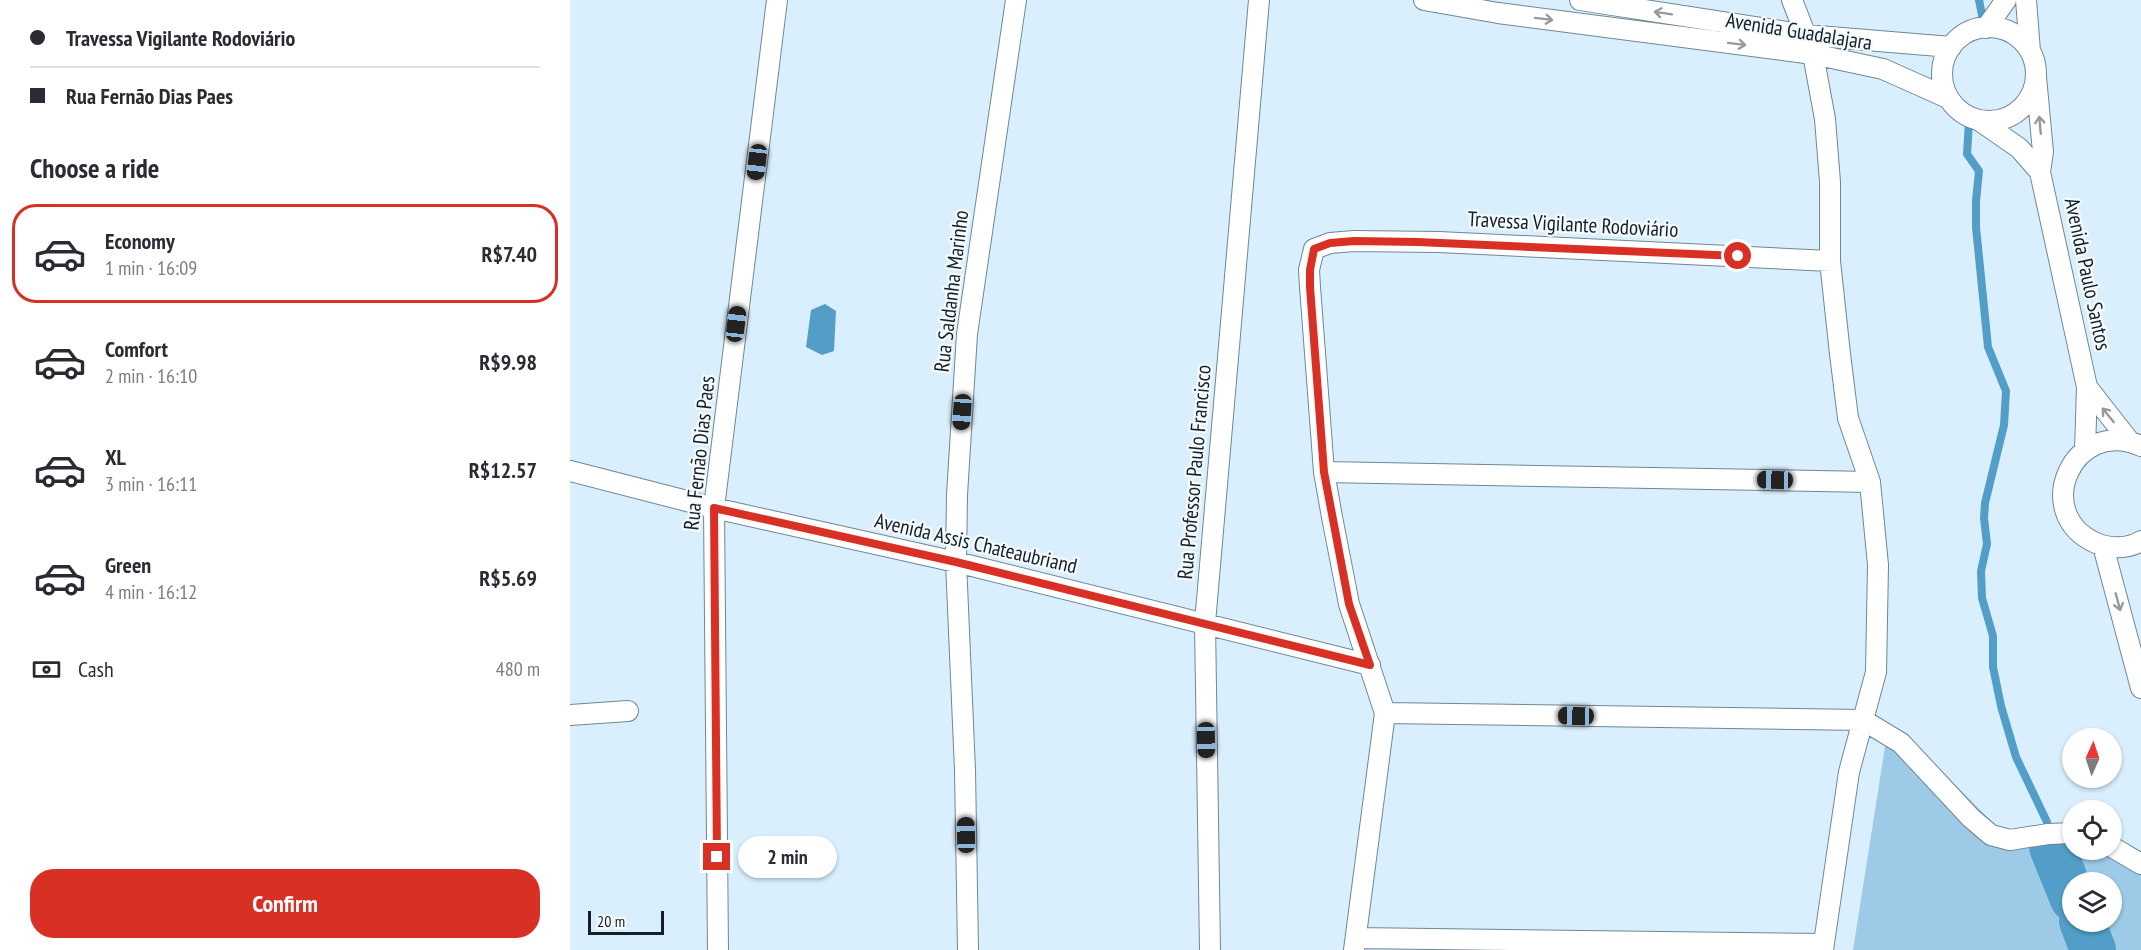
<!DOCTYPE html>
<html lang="en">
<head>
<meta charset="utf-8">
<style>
  body { margin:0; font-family:"PT Sans Narrow",sans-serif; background:#f7f7f7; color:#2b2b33; height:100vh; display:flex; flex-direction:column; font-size:22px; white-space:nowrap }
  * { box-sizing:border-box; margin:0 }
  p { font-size:20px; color:#7c7c81 }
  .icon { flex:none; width:33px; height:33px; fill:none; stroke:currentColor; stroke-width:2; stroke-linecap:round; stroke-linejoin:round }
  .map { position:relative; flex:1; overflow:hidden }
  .details { display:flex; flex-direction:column; background:#fff; width:570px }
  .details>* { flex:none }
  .hud { display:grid; align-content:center; height:132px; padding:0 30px; background:#fff }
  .needle { width:39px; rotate:3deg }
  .controls { position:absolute; left:1492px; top:728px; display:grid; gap:12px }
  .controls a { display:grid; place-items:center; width:60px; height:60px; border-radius:50%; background:#fff; box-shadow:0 2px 4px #0004; font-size:30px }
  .scale { position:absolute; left:18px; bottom:15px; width:76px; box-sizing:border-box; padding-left:6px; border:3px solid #151f26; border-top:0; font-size:16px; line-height:21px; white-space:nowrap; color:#151f26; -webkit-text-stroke:4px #f4fafd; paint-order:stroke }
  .end { position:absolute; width:27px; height:27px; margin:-14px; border:8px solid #d93025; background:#fff; box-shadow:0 0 0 3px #fff }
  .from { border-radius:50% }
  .bubble { position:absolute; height:42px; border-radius:21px; background:#fff; box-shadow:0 2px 4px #0004; font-size:20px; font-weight:800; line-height:42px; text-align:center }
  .car { position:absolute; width:18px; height:36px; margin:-18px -9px; border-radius:8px; box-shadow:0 0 4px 2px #0007; background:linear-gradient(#222 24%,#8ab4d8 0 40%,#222 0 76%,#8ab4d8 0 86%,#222 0) }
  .hud b { display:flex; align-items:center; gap:21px; height:57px; font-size:22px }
  .hud b+b { border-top:2px solid #e1e1e2 }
  .hud i { width:15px; height:15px; background:#2b2b33 }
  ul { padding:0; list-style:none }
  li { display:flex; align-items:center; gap:18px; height:99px; margin:0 12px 9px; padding:0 18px; border:3px solid transparent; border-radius:24px }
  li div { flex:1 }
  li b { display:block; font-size:22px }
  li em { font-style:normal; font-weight:800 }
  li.on { border-color:#d93025 }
  li>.icon { width:54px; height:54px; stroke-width:1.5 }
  h2 { padding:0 30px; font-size:27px; line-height:72px }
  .pay { display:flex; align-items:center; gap:15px; height:66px; padding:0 30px; font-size:22px }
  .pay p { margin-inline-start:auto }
  .action { display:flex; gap:12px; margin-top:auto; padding:12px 30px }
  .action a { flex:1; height:69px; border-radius:24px; background:#d93025; color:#fff; font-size:24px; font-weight:800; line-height:69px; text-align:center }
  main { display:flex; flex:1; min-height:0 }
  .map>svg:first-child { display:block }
</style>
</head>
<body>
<main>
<section class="details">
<div class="hud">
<b><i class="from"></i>Travessa Vigilante Rodoviário</b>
<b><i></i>Rua Fernão Dias Paes</b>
</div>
<h2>Choose a ride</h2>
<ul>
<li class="on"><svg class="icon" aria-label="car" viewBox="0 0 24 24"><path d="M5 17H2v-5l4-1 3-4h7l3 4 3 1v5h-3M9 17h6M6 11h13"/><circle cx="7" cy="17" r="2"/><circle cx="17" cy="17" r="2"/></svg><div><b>Economy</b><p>1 min · 16:09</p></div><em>R$7.40</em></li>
<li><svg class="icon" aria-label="car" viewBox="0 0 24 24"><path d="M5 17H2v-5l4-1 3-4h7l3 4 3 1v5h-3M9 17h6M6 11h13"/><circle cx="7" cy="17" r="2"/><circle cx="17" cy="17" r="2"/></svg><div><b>Comfort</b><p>2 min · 16:10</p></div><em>R$9.98</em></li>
<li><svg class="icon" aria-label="car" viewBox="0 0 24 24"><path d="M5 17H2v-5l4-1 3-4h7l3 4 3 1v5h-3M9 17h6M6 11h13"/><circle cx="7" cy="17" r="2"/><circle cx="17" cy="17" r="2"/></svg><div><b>XL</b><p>3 min · 16:11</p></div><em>R$12.57</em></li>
<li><svg class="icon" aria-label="car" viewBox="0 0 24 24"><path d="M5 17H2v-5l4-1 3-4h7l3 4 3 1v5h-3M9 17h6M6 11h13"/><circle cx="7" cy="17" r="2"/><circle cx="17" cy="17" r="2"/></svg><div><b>Green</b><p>4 min · 16:12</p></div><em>R$5.69</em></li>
</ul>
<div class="pay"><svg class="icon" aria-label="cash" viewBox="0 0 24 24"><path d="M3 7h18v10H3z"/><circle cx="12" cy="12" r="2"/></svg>Cash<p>480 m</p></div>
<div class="action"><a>Confirm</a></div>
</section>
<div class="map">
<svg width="1571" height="950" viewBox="0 0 1571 950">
  <rect width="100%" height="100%" fill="#d9effd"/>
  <!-- green -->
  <path fill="#9dcae6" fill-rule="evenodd" d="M1318 728 1341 740 1433 833 1503 842V849H1531L1571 874V950H1283ZM1503 882H1542V921H1503Z"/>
  <!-- water -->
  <path fill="#529ec9" d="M255 304 266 311 264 351 252 355 236 347 241 310Z"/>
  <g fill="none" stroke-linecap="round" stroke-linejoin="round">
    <!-- stream -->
    <path stroke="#529ec9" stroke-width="8" d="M1409 0 1414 25
      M1399 122 1397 154 1409 171 1406 201V227L1418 347 1436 391 1434 425 1415 503 1414 518 1417 544 1411 571 1412 598 1423 636V667L1431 706 1446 757 1477 822"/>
    <!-- river -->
    <path stroke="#529ec9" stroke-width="46" d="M1482 847 1503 899
      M1512 921 1523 950"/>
    <defs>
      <path id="street" d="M854 0 928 13 1243 54 1313 69 1378 98
        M1010 0 1236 35 1381 47
        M1222 0 1243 54 1255 119 1260 182V261L1270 354 1278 418 1300 482 1308 565 1306 672 1279 772 1253 950
        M1456 0 1460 51
        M1372 74a47 47 0 1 1 94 0a47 47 0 1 1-94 0Z
        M1416 28 1436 0
        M1466 77 1473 152 1470 172 1517 387 1515 450
        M1410 121 1449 148 1470 172
        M1517 387 1560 442
        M1571 446C1503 416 1460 514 1526 543 1540 549 1558 549 1571 541
        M0 471 144 508 386 562 800 665
        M754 472 1300 482
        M1533 546 1571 688
        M815 713 1293 720 1331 743 1401 818 1421 835 1440 840 1478 834 1503 833
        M0 715 58 711
        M1542 847 1571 864
        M786 938 1253 944
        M148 950 144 508 207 0
        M398 950 395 770 386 562 387 495 397 334 446 0
        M640 950 635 623 689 0
        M784 950 815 713 779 604 762 517 754 472 740 287 739 270 744 249 760 243 784 241 869 242 1260 261"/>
    </defs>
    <!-- street casing -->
    <use href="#street" stroke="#6e8796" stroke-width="22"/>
    <!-- street -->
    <use href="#street" stroke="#fff" stroke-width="20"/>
  </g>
  <!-- one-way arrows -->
  <defs><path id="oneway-shaft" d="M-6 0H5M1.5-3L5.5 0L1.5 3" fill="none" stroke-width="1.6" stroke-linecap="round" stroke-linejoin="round" transform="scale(1.5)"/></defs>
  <g stroke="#969a9d">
    <use href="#oneway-shaft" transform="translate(1093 13) rotate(-171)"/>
    <use href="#oneway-shaft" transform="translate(974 19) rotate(7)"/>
    <use href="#oneway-shaft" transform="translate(1167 44) rotate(7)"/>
    <use href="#oneway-shaft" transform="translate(1470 125) rotate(-95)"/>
    <use href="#oneway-shaft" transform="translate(1538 415) rotate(-129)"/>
    <use href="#oneway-shaft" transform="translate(1548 602) rotate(75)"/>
  </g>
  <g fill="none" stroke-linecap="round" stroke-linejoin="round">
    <!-- route -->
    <path stroke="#d93025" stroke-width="8" d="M147 857 144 508 386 562 800 665 779 604 754 472 740 287V270L744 249 760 243 784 241 848 242 1168 256"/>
  </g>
  <g text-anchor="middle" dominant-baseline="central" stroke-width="4.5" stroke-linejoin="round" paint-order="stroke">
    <!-- street labels -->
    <g font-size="21" fill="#151f26" stroke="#f4fafd">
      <text transform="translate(1229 31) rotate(9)">Avenida Guadalajara</text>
      <text transform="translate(1003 224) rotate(3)">Travessa Vigilante Rodoviário</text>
      <text transform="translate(1518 274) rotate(78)">Avenida Paulo Santos</text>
      <text transform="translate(381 291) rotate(-83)">Rua Saldanha Marinho</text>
      <text transform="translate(129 453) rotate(-84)">Rua Fernão Dias Paes</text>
      <text transform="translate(624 472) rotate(-85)">Rua Professor Paulo Francisco</text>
      <text transform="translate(406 543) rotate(13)">Avenida Assis Chateaubriand</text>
    </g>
  </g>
</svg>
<div class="controls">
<a><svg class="needle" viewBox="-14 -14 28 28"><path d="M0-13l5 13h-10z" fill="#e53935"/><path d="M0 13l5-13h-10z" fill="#7c7c81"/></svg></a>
<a><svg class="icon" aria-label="locate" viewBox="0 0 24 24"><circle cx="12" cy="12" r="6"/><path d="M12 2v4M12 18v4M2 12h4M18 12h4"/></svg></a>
<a><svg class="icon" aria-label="layers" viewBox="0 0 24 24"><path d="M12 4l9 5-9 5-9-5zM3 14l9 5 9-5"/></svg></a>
</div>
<div class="scale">20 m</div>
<i class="end from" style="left:1168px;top:256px"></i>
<i class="end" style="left:147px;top:857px"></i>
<div class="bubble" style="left:168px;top:836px;width:99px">2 min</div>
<i class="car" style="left:187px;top:162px;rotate:187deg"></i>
<i class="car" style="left:166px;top:324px;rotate:7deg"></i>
<i class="car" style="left:392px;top:412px;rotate:184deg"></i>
<i class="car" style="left:1205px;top:480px;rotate:271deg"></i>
<i class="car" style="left:1006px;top:716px;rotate:271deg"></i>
<i class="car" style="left:636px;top:740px;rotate:179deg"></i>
<i class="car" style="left:396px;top:835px;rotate:359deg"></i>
</div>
</main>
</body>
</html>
